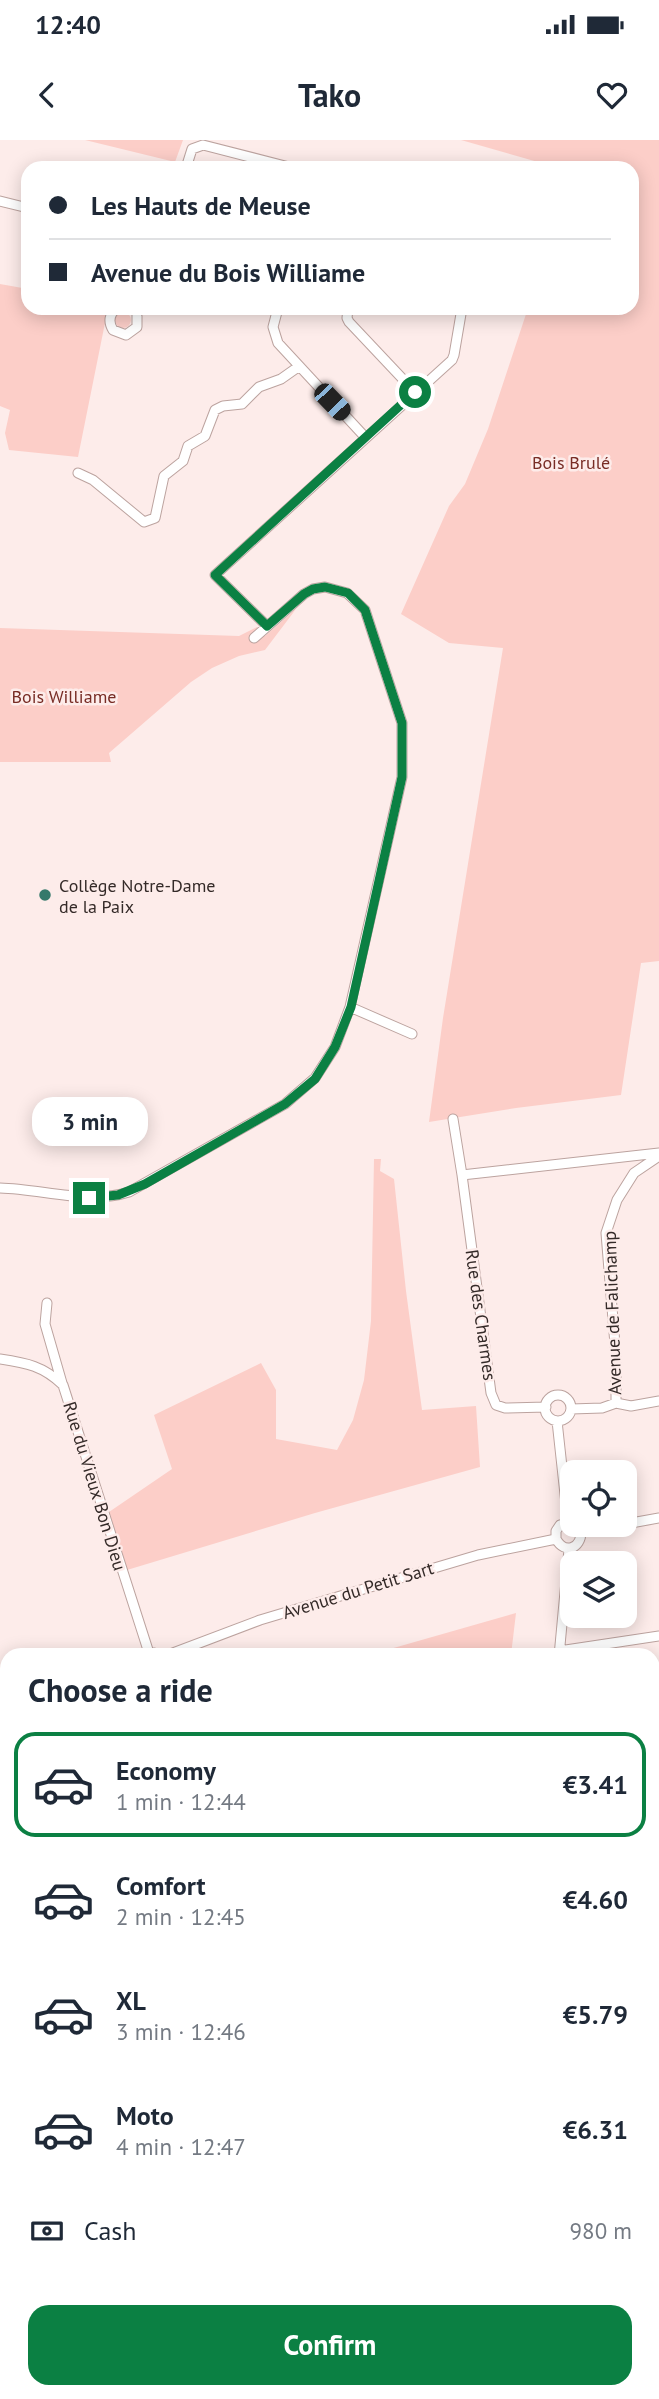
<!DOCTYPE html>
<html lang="en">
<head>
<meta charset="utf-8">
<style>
  body { margin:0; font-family:"PT Sans",sans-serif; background:#f6f6f7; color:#1f2937; height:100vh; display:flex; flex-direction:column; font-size:26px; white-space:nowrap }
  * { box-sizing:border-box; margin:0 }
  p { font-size:23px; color:#747a83 }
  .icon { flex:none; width:38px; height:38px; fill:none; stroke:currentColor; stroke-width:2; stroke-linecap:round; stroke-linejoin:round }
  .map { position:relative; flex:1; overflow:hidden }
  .side { position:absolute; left:0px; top:1508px; width:660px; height:751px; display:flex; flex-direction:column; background:#fff; border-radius:21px 21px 0 0; box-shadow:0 4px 18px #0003 }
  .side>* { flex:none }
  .banner { position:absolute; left:21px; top:21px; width:618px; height:154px; border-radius:21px; box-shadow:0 4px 18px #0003; display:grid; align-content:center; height:154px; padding:0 28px; background:#fff }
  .fabs { position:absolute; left:560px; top:1320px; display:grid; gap:14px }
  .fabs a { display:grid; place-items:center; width:77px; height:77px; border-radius:14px; background:#fff; box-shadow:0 4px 18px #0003; font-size:35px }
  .end { position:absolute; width:32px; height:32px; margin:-16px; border:9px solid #0b8043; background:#fff; box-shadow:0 0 0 4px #fff }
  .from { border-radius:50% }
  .bubble { position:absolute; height:49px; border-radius:21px; background:#fff; box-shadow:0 4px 18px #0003; font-size:23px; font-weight:600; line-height:49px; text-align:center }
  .car { position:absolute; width:21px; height:42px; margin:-21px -10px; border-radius:9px; box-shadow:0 0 5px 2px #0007; background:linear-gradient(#222 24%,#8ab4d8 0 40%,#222 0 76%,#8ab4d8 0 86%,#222 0) }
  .banner b { display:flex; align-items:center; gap:24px; height:66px; font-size:26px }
  .banner b+b { border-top:2px solid #e0e1e3 }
  .banner i { width:18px; height:18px; background:#1f2937 }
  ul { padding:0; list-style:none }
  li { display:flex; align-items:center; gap:21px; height:105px; margin:0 14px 10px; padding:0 14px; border:4px solid transparent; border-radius:21px }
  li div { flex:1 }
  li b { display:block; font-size:26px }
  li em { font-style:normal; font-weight:600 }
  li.on { border-color:#0b8043 }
  li>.icon { width:63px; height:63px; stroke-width:1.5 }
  h2 { padding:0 28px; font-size:32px; line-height:84px }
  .pay { display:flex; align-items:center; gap:18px; height:77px; padding:0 28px; font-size:26px }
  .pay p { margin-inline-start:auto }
  .button { display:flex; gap:14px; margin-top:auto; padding:14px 28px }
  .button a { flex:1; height:80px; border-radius:21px; background:#0b8043; color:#fff; font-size:28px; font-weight:600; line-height:80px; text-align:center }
  .status { display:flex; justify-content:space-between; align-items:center; height:49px; padding:0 35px; background:#fff; direction:ltr }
  .status svg { height:19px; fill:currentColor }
  header { display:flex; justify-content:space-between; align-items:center; height:91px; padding:0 28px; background:#fff; font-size:32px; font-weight:600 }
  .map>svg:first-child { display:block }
</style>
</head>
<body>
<div class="status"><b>12:40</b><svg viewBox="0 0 49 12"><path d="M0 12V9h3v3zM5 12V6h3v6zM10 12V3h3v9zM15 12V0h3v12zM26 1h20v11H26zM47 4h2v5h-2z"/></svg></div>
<header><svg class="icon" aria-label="back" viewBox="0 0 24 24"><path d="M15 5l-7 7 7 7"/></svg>Tako<svg class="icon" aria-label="heart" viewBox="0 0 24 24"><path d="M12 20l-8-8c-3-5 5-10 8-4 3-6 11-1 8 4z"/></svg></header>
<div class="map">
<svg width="659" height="2259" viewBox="0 0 659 2259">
  <rect width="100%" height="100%" fill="#fdecea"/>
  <!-- green -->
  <path fill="#fccec8" d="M85 0H183L175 22Z
    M461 0H659V821L641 823 621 955 516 968 429 982 443 878 503 508 449 503 401 474 449 366 465 344 488 289 528 168H632V28H559Z
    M0 144 28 149V168H108L78 317 9 310 5 293 10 270 0 266Z
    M115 180a8 8 0 1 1 16 0a8 8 0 1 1-16 0Z
    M296 469 265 510 239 516 212 528 191 542 109 613 111 622H0V488L239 496 257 487 265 496Z
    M374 1019H381L380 1031 394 1039 406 1151 422 1270 476 1266 480 1327 315 1373 127 1430 109 1372 172 1329 154 1275 261 1223 276 1250V1299L337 1310 353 1280 364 1240 371 1181Z
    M516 1473 511 1515H369Z
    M7 1659V1734L0 1727V1664Z
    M653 1939 659 1945V2185L653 2184Z
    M37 2252H82L83 2259H38Z
    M382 2252H413L414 2259H385Z"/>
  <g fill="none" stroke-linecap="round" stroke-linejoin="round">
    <defs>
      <path id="minor" d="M186 28 192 9 203 5 293 28
        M0 61 28 68
        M117 168C109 174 108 182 113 190L126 195 137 187V174L140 168
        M278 168 273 187 278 203 365 297
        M348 168 347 178 349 182 415 252
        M78 333 93 340 144 382 155 378 164 336 183 321 188 306 205 296 215 270 223 266 242 264 259 247 281 239 298 227
        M267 486 215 435 452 220 454 215 462 168
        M350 867 412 894
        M453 979 462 1035
        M0 1048C43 1049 88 1065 129 1052L285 964 315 938 335 907 350 867 402 637V583L365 470 347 453 325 447 313 449 304 454 254 498
        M47 1163 45 1184 62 1243
        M0 1219C27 1223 43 1226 63 1245L149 1513
        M545 1268a13 13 0 1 1 26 0a13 13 0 1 1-26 0Z
        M616 1263 631 1266 659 1261
        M546 1267 505 1268 496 1265 491 1253 462 1035 659 1013
        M571 1269 602 1268 616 1263V1217L606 1093 617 1060 634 1033 659 1016
        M557 1281 568 1382
        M571 1383 560 1385 556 1391V1399C565 1415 581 1408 581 1392L575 1384
        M581 1392 659 1378
        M559 1511 659 1496
        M146 1516 154 1513 159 1516
        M165 1516 260 1480 404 1437 478 1415 556 1399
        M559 1516 569 1409
        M0 1592 7 1588
        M653 1612 659 1611
        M0 1789 7 1806
        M653 1862 659 1866
        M0 2065 7 2066
        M0 2076 7 2087
        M0 2157 7 2158
        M258 2252 265 2259
        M549 2252 557 2259
        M591 2252 596 2254
        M21 2259 22 2252"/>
    </defs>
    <!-- minor casing -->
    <use href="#minor" stroke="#bca39f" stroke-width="11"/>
    <!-- minor -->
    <use href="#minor" stroke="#fff" stroke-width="9"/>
  </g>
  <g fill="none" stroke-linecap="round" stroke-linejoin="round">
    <!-- route -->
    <path stroke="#0b8043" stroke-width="9" d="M89 1058 118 1055 145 1044 285 964 315 939 335 907 351 867 402 637V583L365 470 348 453 325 447 313 449 304 454 267 486 215 435 415 252"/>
  </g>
  <!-- markers -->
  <circle fill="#36796b" stroke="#fdecea" stroke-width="2.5" cx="45" cy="755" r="7"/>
  <g text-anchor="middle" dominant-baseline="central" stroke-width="5" stroke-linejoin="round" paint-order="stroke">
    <!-- park labels -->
    <g font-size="18" fill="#782c25" stroke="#fdecea">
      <text x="571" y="322">Bois Brulé</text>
      <text x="64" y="556">Bois Williame</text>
    </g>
    <!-- poi labels -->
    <g font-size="18" fill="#342a28" stroke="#fdecea" text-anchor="start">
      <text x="59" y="745">Collège Notre-Dame<tspan x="59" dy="21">de la Paix</tspan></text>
    </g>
    <!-- street labels -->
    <g font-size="18" fill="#342a28" stroke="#fdecea">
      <text transform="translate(612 1173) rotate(-92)">Avenue de Falichamp</text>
      <text transform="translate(481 1175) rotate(82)">Rue des Charmes</text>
      <text transform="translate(95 1346) rotate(73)">Rue du Vieux Bon Dieu</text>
      <text transform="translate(358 1450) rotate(-17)">Avenue du Petit Sart</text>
    </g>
  </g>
</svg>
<div class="fabs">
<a><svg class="icon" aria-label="locate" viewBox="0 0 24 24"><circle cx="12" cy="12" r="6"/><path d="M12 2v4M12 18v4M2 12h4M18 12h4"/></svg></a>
<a><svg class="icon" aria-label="layers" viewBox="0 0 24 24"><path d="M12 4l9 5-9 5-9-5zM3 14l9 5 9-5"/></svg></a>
</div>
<i class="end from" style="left:415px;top:252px"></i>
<i class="end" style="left:89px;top:1058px"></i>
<div class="bubble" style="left:32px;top:957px;width:116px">3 min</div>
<i class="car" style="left:332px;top:262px;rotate:136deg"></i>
<div class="banner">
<b><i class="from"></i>Les Hauts de Meuse</b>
<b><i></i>Avenue du Bois Williame</b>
</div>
<section class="side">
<h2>Choose a ride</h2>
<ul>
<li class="on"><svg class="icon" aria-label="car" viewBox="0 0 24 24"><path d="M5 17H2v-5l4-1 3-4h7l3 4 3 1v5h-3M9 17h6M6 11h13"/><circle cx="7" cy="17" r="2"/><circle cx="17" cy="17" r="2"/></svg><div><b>Economy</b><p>1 min · 12:44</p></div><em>€3.41</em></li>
<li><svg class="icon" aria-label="car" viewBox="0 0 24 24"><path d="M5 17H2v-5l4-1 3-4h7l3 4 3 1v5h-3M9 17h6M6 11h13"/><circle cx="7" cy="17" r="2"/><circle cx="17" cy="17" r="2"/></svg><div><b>Comfort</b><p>2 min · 12:45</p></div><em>€4.60</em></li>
<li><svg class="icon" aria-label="car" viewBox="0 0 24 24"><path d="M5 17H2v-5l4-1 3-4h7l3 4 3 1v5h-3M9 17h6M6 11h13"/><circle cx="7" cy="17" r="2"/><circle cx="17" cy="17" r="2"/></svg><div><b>XL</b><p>3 min · 12:46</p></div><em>€5.79</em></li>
<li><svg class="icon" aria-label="car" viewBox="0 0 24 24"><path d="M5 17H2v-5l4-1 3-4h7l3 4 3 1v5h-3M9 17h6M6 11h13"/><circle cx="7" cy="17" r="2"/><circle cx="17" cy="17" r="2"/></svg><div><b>Moto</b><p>4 min · 12:47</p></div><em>€6.31</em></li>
</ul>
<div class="pay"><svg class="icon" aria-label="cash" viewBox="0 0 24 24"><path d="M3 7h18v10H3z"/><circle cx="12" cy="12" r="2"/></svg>Cash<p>980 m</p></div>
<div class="button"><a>Confirm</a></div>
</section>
</div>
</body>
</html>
